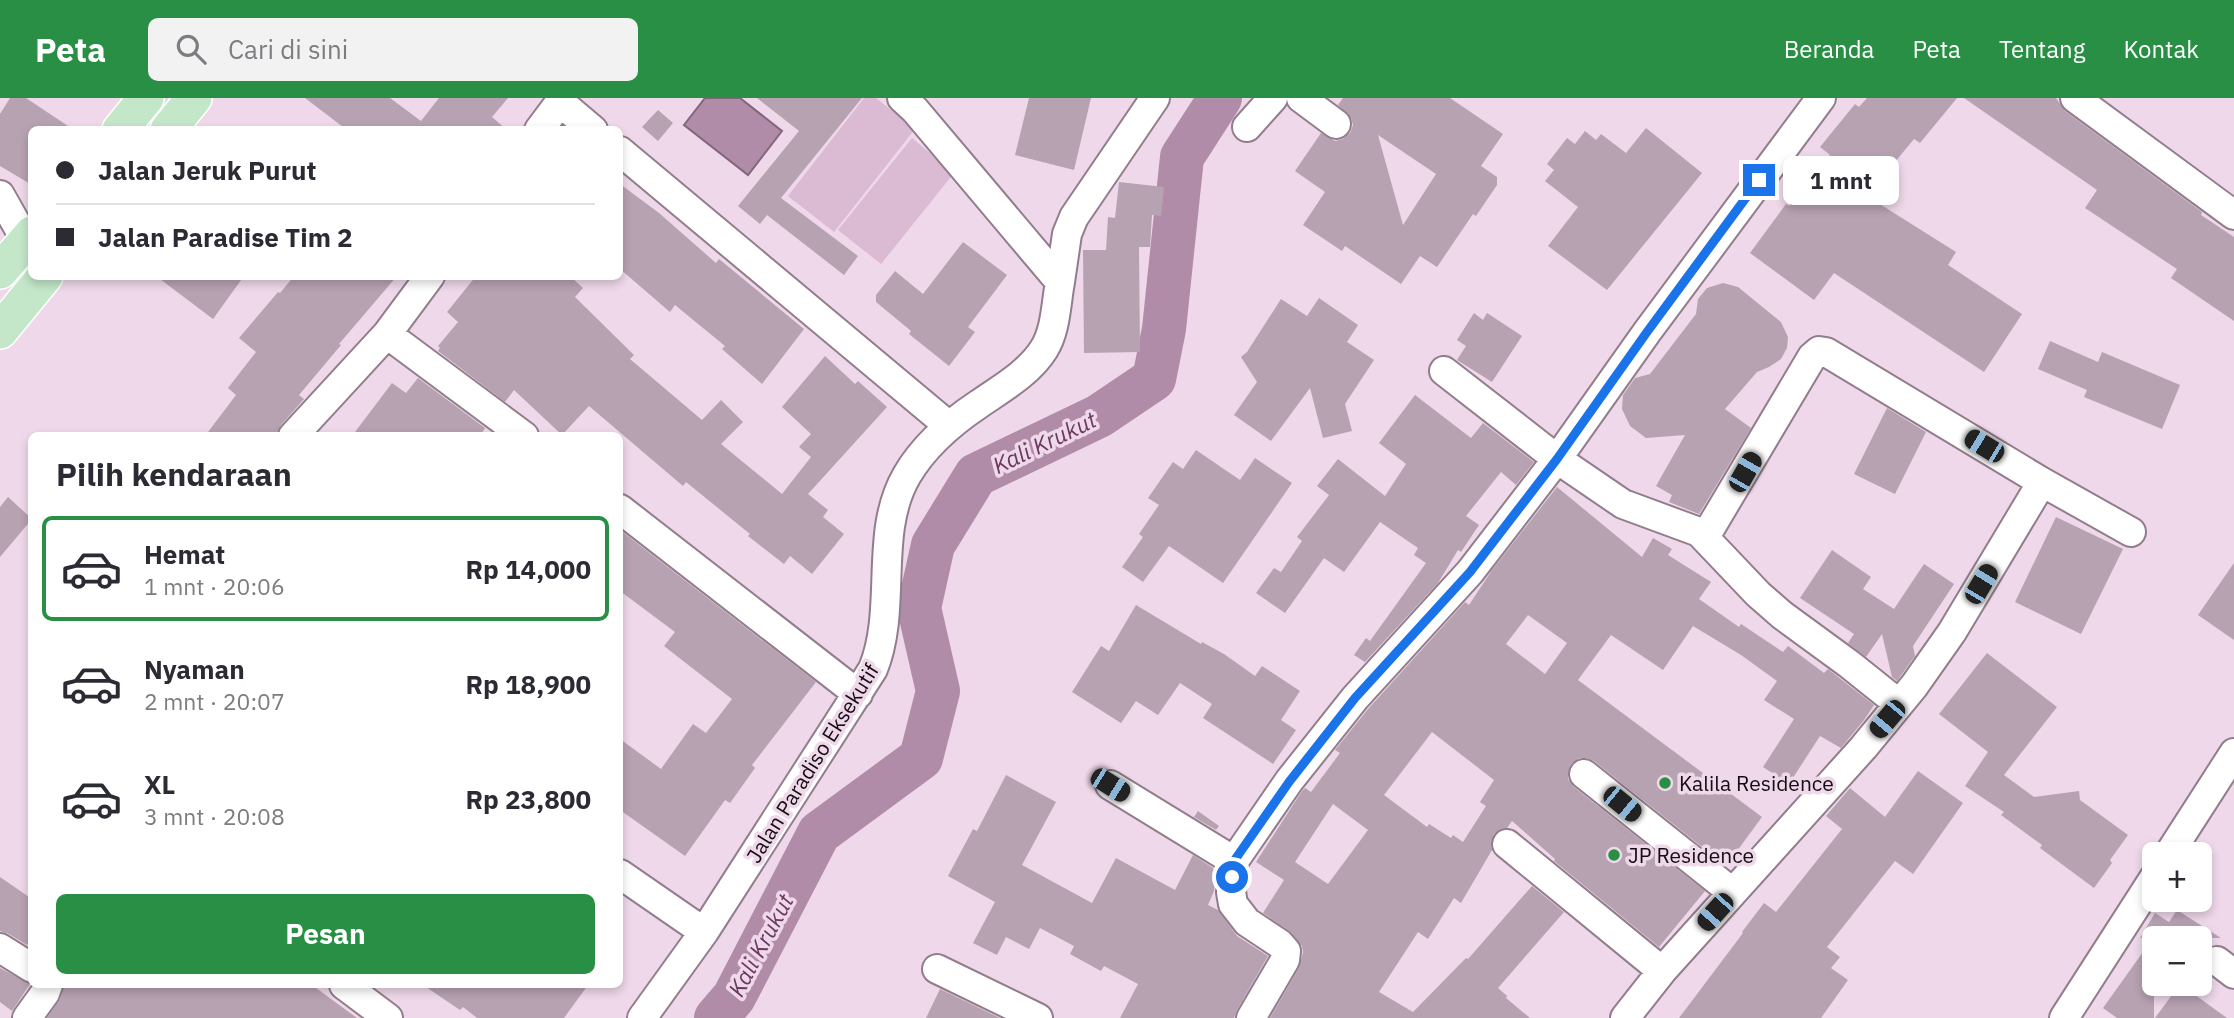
<!DOCTYPE html>
<html lang="id">
<head>
<meta charset="utf-8">
<style>
  body { margin:0; font-family:"IBM Plex Sans",sans-serif; background:#f2f2f3; color:#2b2b33; height:100vh; display:flex; flex-direction:column; font-size:26px; white-space:nowrap }
  * { box-sizing:border-box; margin:0 }
  p { font-size:23px; color:#7c7c81 }
  .icon { flex:none; width:38px; height:38px; fill:none; stroke:currentColor; stroke-width:2; stroke-linecap:round; stroke-linejoin:round }
  .map { position:relative; flex:1; overflow:hidden }
  .drawer { position:absolute; left:28px; top:334px; width:595px; height:556px; display:flex; flex-direction:column; background:#fff; border-radius:10px; box-shadow:0 4px 10px #0003 }
  .drawer>* { flex:none }
  .guide { position:absolute; left:28px; top:28px; width:595px; height:154px; border-radius:10px; box-shadow:0 4px 10px #0003; display:grid; align-content:center; height:154px; padding:0 28px; background:#fff }
  .controls { position:absolute; left:2142px; top:744px; display:grid; gap:14px }
  .controls a { display:grid; place-items:center; width:70px; height:70px; border-radius:10px; background:#fff; box-shadow:0 4px 10px #0003; font-size:35px }
  .end { position:absolute; width:32px; height:32px; margin:-16px; border:9px solid #1a73e8; background:#fff; box-shadow:0 0 0 4px #fff }
  .from { border-radius:50% }
  .bubble { position:absolute; height:49px; border-radius:10px; background:#fff; box-shadow:0 4px 10px #0003; font-size:23px; font-weight:700; line-height:49px; text-align:center }
  .car { position:absolute; width:21px; height:42px; margin:-21px -10px; border-radius:9px; box-shadow:0 0 5px 2px #0007; background:linear-gradient(#222 24%,#8ab4d8 0 40%,#222 0 76%,#8ab4d8 0 86%,#222 0) }
  .guide b { display:flex; align-items:center; gap:24px; height:66px; font-size:26px }
  .guide b+b { border-top:2px solid #e1e1e2 }
  .guide i { width:18px; height:18px; background:#2b2b33 }
  ul { padding:0; list-style:none }
  li { display:flex; align-items:center; gap:21px; height:105px; margin:0 14px 10px; padding:0 14px; border:4px solid transparent; border-radius:10px }
  li div { flex:1 }
  li b { display:block; font-size:26px }
  li em { font-style:normal; font-weight:700 }
  li.on { border-color:#288f45 }
  li>.icon { width:63px; height:63px; stroke-width:1.5 }
  h2 { padding:0 28px; font-size:32px; line-height:84px }
  .cta { display:flex; gap:14px; margin-top:auto; padding:14px 28px }
  .cta a { flex:1; height:80px; border-radius:10px; background:#288f45; color:#fff; font-size:28px; font-weight:700; line-height:80px; text-align:center }
  header { display:flex; align-items:center; gap:42px; box-sizing:border-box; height:98px; padding:0 35px; background:#288f45; color:#fff }
  header strong { font-size:33px }
  nav { display:flex; gap:38px; margin-inline-start:auto; font-size:24px }
  .search { width:490px; height:63px; background:#f2f2f3; display:flex; align-items:center; gap:18px; box-sizing:border-box; padding:0 24px; border-radius:10px; color:#7c7c81; font-size:26px }
  .map>svg:first-child { display:block }
</style>
</head>
<body>
<header>
<strong>Peta</strong>
<div class="search"><svg class="icon" aria-label="search" viewBox="0 0 24 24"><circle cx="10" cy="10" r="6"/><path d="M15 15l6 6"/></svg>Cari di sini</div>
<nav><a>Beranda</a><a>Peta</a><a>Tentang</a><a>Kontak</a></nav>
</header>
<div class="map">
<svg width="2234" height="920" viewBox="0 0 2234 920">
  <rect width="100%" height="100%" fill="#eed8e9"/>
  <!-- green -->
  <path fill="#dbbad4" d="M864 0H876L915 31 834 134 788 98Z
    M912 40 954 75 881 166 838 132Z"/>
  <!-- water -->
  <path fill="#b18ca9" stroke="#82667c" stroke-width="2" d="M705 0H740L782 33 748 77 684 27Z"/>
  <g fill="none" stroke-linecap="round" stroke-linejoin="round">
    <!-- river -->
    <path stroke="#b18ca9" stroke-width="44" d="M716 920 734 899 819 735 921 660 938 593 919 510 933 447 976 377 1099 318 1154 281 1164 231 1182 59 1220 0"/>
  </g>
  <!-- building -->
  <path fill="#b7a2b2" fill-rule="evenodd" d="M10 0H26L74 32H32V87L0 68V16Z
    M305 0H390L421 23 439 0H508L492 19 507 32H347Z
    M757 0H862L781 100 858 158 844 177 767 117 760 126 738 108 799 33Z
    M1029 0H1091L1074 72 1015 57Z
    M1343 0H1450L1503 36 1481 68 1497 79V87L1476 118 1473 116 1437 169 1420 158 1401 186 1345 148 1342 153 1303 127 1325 94 1295 73 1321 35 1335 43 1343 41 1350 35 1353 27 1351 20 1338 7ZM1378 37 1436 76 1403 127Z
    M1867 0H1957L1920 45 1914 41 1867 98 1956 154 1948 167 2022 216 1984 274 1834 175 1814 202 1750 155 1786 106 1789 108 1830 57 1820 49 1855 6 1859 9Z
    M1964 0H2056L2065 13 2202 114 2201 117 2234 139V223L2171 180 2177 171 2085 110 2097 92Z
    M658 12 673 25 658 43 642 29Z
    M1646 30 1702 75 1607 192 1548 148 1578 109 1545 83 1554 72 1547 66 1567 40 1575 46 1585 33 1596 42 1601 36 1626 55Z
    M1119 84 1164 89 1161 118 1152 117 1150 149H1139L1140 254 1084 255 1083 152H1106L1108 119 1115 120Z
    M620 86 659 115 716 165 719 161 804 231 762 286 722 251 725 248 675 207 670 214 620 171Z
    M963 144 1007 177 968 229 975 234 949 268 909 236 911 233 876 204V197L895 173 923 196Z
    M156 178H244L213 221Z
    M294 178H397L339 246 341 247 299 297 304 301 281 327 277 338H205L236 297 228 290 256 254 239 240 278 194 280 195Z
    M476 178H570L583 190 575 199 634 257 630 261 702 322 721 302 743 324 721 346 782 396 811 359 799 349 811 336 782 309 825 258 855 286 858 283 887 309 808 396 828 412 823 419 844 436 812 476 790 458 784 466 748 438 750 436 686 384 683 388 589 308 562 337 514 292 505 304 438 253 440 250 438 248 458 224 447 214Z
    M1723 185 1738 189 1781 224 1788 239 1787 250 1781 261 1769 269 1757 274 1725 311 1751 330 1699 416 1669 404 1672 397 1656 388 1685 337 1646 340 1630 328 1622 311 1623 297 1635 280 1650 276 1696 216 1698 201 1707 190Z
    M1319 200 1358 227 1347 244 1374 262 1345 306 1352 333 1323 340 1310 290 1271 343 1234 317 1257 284 1241 259 1247 254 1281 201 1307 218Z
    M1474 215 1483 222 1487 215 1522 238 1492 284 1457 262 1466 248 1457 242Z
    M2050 243 2098 264 2102 254 2180 287 2162 331 2084 299 2087 292 2038 271Z
    M418 280 485 330 480 338H352L392 285 406 295Z
    M1415 297 1471 340 1483 325 1534 364 1516 387 1501 374 1466 418 1479 427 1461 454 1458 452 1438 485 1365 564 1354 557 1366 540 1370 543 1426 465 1414 457 1418 450 1380 424 1344 474 1324 460 1285 515 1256 495 1274 470 1281 474 1302 443 1297 439 1329 397 1317 388 1338 361 1385 398 1406 366 1379 345Z
    M1887 310 1926 334 1895 396 1854 376Z
    M1196 352 1240 382 1255 360 1292 385 1223 485 1169 448 1143 484 1122 469 1143 439 1139 436 1159 407 1148 400 1173 364 1183 371Z
    M1557 389 1642 459 1653 440 1672 451 1668 457 1711 484 1699 501 1739 529 1741 526 1783 554 1788 548 1824 575 1828 571 1874 607 1864 622 1841 650 1820 638 1789 686 1763 669 1794 621 1764 602 1777 583 1741 557 1693 528 1663 572 1611 537 1578 582 1762 719 1726 768 1594 663 1587 660H1579L1571 666 1568 674V681L1574 689 1705 793 1659 849 1554 763 1555 761 1512 723 1507 730 1501 731 1494 736 1491 744 1492 752 1461 805 1454 800 1428 841 1418 834 1379 894 1413 914 1466 860 1468 861 1532 788 1564 814 1498 890 1507 898 1506 900 1530 920H1270L1299 870 1303 854 1302 848 1292 835 1263 815 1284 782 1256 764 1302 693 1305 690 1311 694 1340 655 1335 652 1368 611 1465 504 1469 507 1492 472ZM1528 517 1567 545 1545 576 1506 546ZM1432 634 1494 682 1480 704 1486 708 1463 744 1453 737 1451 740 1429 726 1427 729 1384 697ZM1333 706 1368 732 1328 786 1295 764Z
    M8 399 32 421 0 459V409Z
    M2056 419 2123 451 2081 536 2015 504Z
    M620 432 816 584 752 667 755 670 730 705 725 702 685 758 620 712V641L661 671 693 626 706 635 732 601 664 548 675 534 620 493Z
    M1832 452 1871 479 1863 491 1894 511 1924 466 1954 486 1913 548 1915 558 1897 583 1892 579 1882 536 1866 559 1848 545 1854 536 1800 500Z
    M2234 465V542L2198 517Z
    M1136 507 1201 546 1202 544 1224 556 1255 578 1262 568 1300 593 1281 622 1296 632 1273 666 1203 620 1212 606 1180 585 1158 617 1136 603 1121 625 1072 594 1101 548 1109 553Z
    M1987 555 2057 609 2004 677 2034 699 2079 693 2080 702 2128 737 2110 762 2112 765 2094 790 2040 750 2042 747 2001 717 2004 714 1965 688 1988 654 1939 616Z
    M1918 673 1963 705 1913 776 1895 763 1827 849 1840 859 1831 870 1848 882 1821 920H1679L1743 835 1742 834 1764 805 1776 814 1842 731 1826 718 1850 690 1885 719Z
    M1006 677 1056 704 1022 767 1092 805 1116 760 1175 792 1193 757 1216 772 1212 783 1215 785 1214 793 1208 807 1218 812 1237 838 1268 858 1237 912 1234 920H1120L1138 886 1104 868 1101 873 1070 856 1074 848 1040 830 1029 851 1006 839 997 857 973 845 995 804 948 778 973 731 977 733Z
    M1198 713 1219 728 1216 732 1194 719Z
    M0 779 32 801V841L27 847 9 836 0 833Z
    M2177 812 2221 840H2154V920H2117L2103 910 2153 840H2140L2155 815 2169 824Z
    M0 870 30 886 12 913 0 904Z
    M2180 886 2227 920H2155Z
    M64 887H312L357 920H47L60 901Z
    M423 887H588L564 920H477L463 909 460 912Z
    M940 891 1000 920H926Z"/>
  <g fill="none" stroke-linecap="round" stroke-linejoin="round">
    <defs>
      <path id="minor" d="M1301 0 1336 26
        M2075 0 2234 117
        M560 4 593 32
        M1247 29 1273 0
        M539 32 563 0
        M620 53 949 328
        M0 97 26 143
        M1060 184 1067 136 1074 119 1155 0
        M387 236 524 338
        M1444 273 1557 361 1623 406 1699 434 1758 496 1782 517 1849 566 1899 606
        M293 338 387 236 430 178
        M620 411 858 596
        M1705 439 1812 259 1819 253 1826 254 2042 384 2131 434
        M1584 676 1732 794
        M1110 687 1234 763
        M1507 746 1662 873
        M2169 756 2234 655
        M620 776 704 834
        M0 850 32 870
        M2217 863 2234 876
        M937 871 1038 920
        M344 887 388 920
        M27 920 45 895 48 887
        M642 920 704 834 873 571C898 509 873 435 907 377 924 348 952 324 979 306 1002 290 1029 275 1044 251 1056 232 1056 205 1060 184L915 12 902 0
        M1251 920 1285 862 1286 853 1280 846 1247 824 1233 806 1231 794 1234 763 1289 683 1355 600 1470 474 1557 361 1647 234 1821 0
        M1625 920 1662 873 1863 650 1914 588 1952 534 2042 384
        M2064 920 2154 780"/>
      <path id="major" d="M120 32 146 0
        M168 32 194 0
        M0 173 32 136
        M0 233 45 178"/>
    </defs>
    <!-- minor casing -->
    <use href="#minor" stroke="#927d8d" stroke-width="32"/>
    <!-- major casing -->
    <use href="#major" stroke="#fff" stroke-width="38"/>
    <!-- minor -->
    <use href="#minor" stroke="#fff" stroke-width="28"/>
    <!-- major -->
    <use href="#major" stroke="#c3e7c8" stroke-width="35"/>
  </g>
  <g fill="none" stroke-linecap="round" stroke-linejoin="round">
    <!-- route -->
    <path stroke="#1a73e8" stroke-width="9" d="M1232 779 1234 763 1289 684 1355 600 1470 474 1557 361 1647 234 1759 82"/>
  </g>
  <!-- markers -->
  <g fill="#288f45" stroke="#eed8e9" stroke-width="2.5">
    <circle cx="1665" cy="685" r="7"/>
    <circle cx="1614" cy="757" r="7"/>
  </g>
  <g text-anchor="middle" dominant-baseline="central" stroke-width="7" stroke-linejoin="round" paint-order="stroke">
    <!-- street labels -->
    <g font-size="21" fill="#140d13" stroke="#eed8e9">
      <text transform="translate(812 665) rotate(-58)">Jalan Paradiso Eksekutif</text>
    </g>
    <!-- poi labels -->
    <g font-size="21" fill="#140d13" stroke="#eed8e9" text-anchor="start">
      <text x="1679" y="685">Kalila Residence</text>
      <text x="1628" y="757">JP Residence</text>
    </g>
    <!-- water labels -->
    <g font-size="23" font-style="italic" fill="#6a3961" stroke="#eed8e9">
      <text transform="translate(1044 344) rotate(-26)">Kali Krukut</text>
      <text transform="translate(760 847) rotate(-62)">Kali Krukut</text>
    </g>
  </g>
</svg>
<div class="controls">
<a>+</a>
<a>−</a>
</div>
<i class="end from" style="left:1232px;top:779px"></i>
<i class="end" style="left:1759px;top:82px"></i>
<div class="bubble" style="left:1783px;top:58px;width:116px">1 mnt</div>
<i class="car" style="left:1984px;top:348px;rotate:301deg"></i>
<i class="car" style="left:1745px;top:374px;rotate:30deg"></i>
<i class="car" style="left:1981px;top:486px;rotate:31deg"></i>
<i class="car" style="left:1887px;top:621px;rotate:220deg"></i>
<i class="car" style="left:1110px;top:687px;rotate:122deg"></i>
<i class="car" style="left:1622px;top:706px;rotate:129deg"></i>
<i class="car" style="left:1715px;top:814px;rotate:222deg"></i>
<div class="guide">
<b><i class="from"></i>Jalan Jeruk Purut</b>
<b><i></i>Jalan Paradise Tim 2</b>
</div>
<section class="drawer">
<h2>Pilih kendaraan</h2>
<ul>
<li class="on"><svg class="icon" aria-label="car" viewBox="0 0 24 24"><path d="M5 17H2v-5l4-1 3-4h7l3 4 3 1v5h-3M9 17h6M6 11h13"/><circle cx="7" cy="17" r="2"/><circle cx="17" cy="17" r="2"/></svg><div><b>Hemat</b><p>1 mnt · 20:06</p></div><em>Rp 14,000</em></li>
<li><svg class="icon" aria-label="car" viewBox="0 0 24 24"><path d="M5 17H2v-5l4-1 3-4h7l3 4 3 1v5h-3M9 17h6M6 11h13"/><circle cx="7" cy="17" r="2"/><circle cx="17" cy="17" r="2"/></svg><div><b>Nyaman</b><p>2 mnt · 20:07</p></div><em>Rp 18,900</em></li>
<li><svg class="icon" aria-label="car" viewBox="0 0 24 24"><path d="M5 17H2v-5l4-1 3-4h7l3 4 3 1v5h-3M9 17h6M6 11h13"/><circle cx="7" cy="17" r="2"/><circle cx="17" cy="17" r="2"/></svg><div><b>XL</b><p>3 mnt · 20:08</p></div><em>Rp 23,800</em></li>
</ul>
<div class="cta"><a>Pesan</a></div>
</section>
</div>
</body>
</html>
